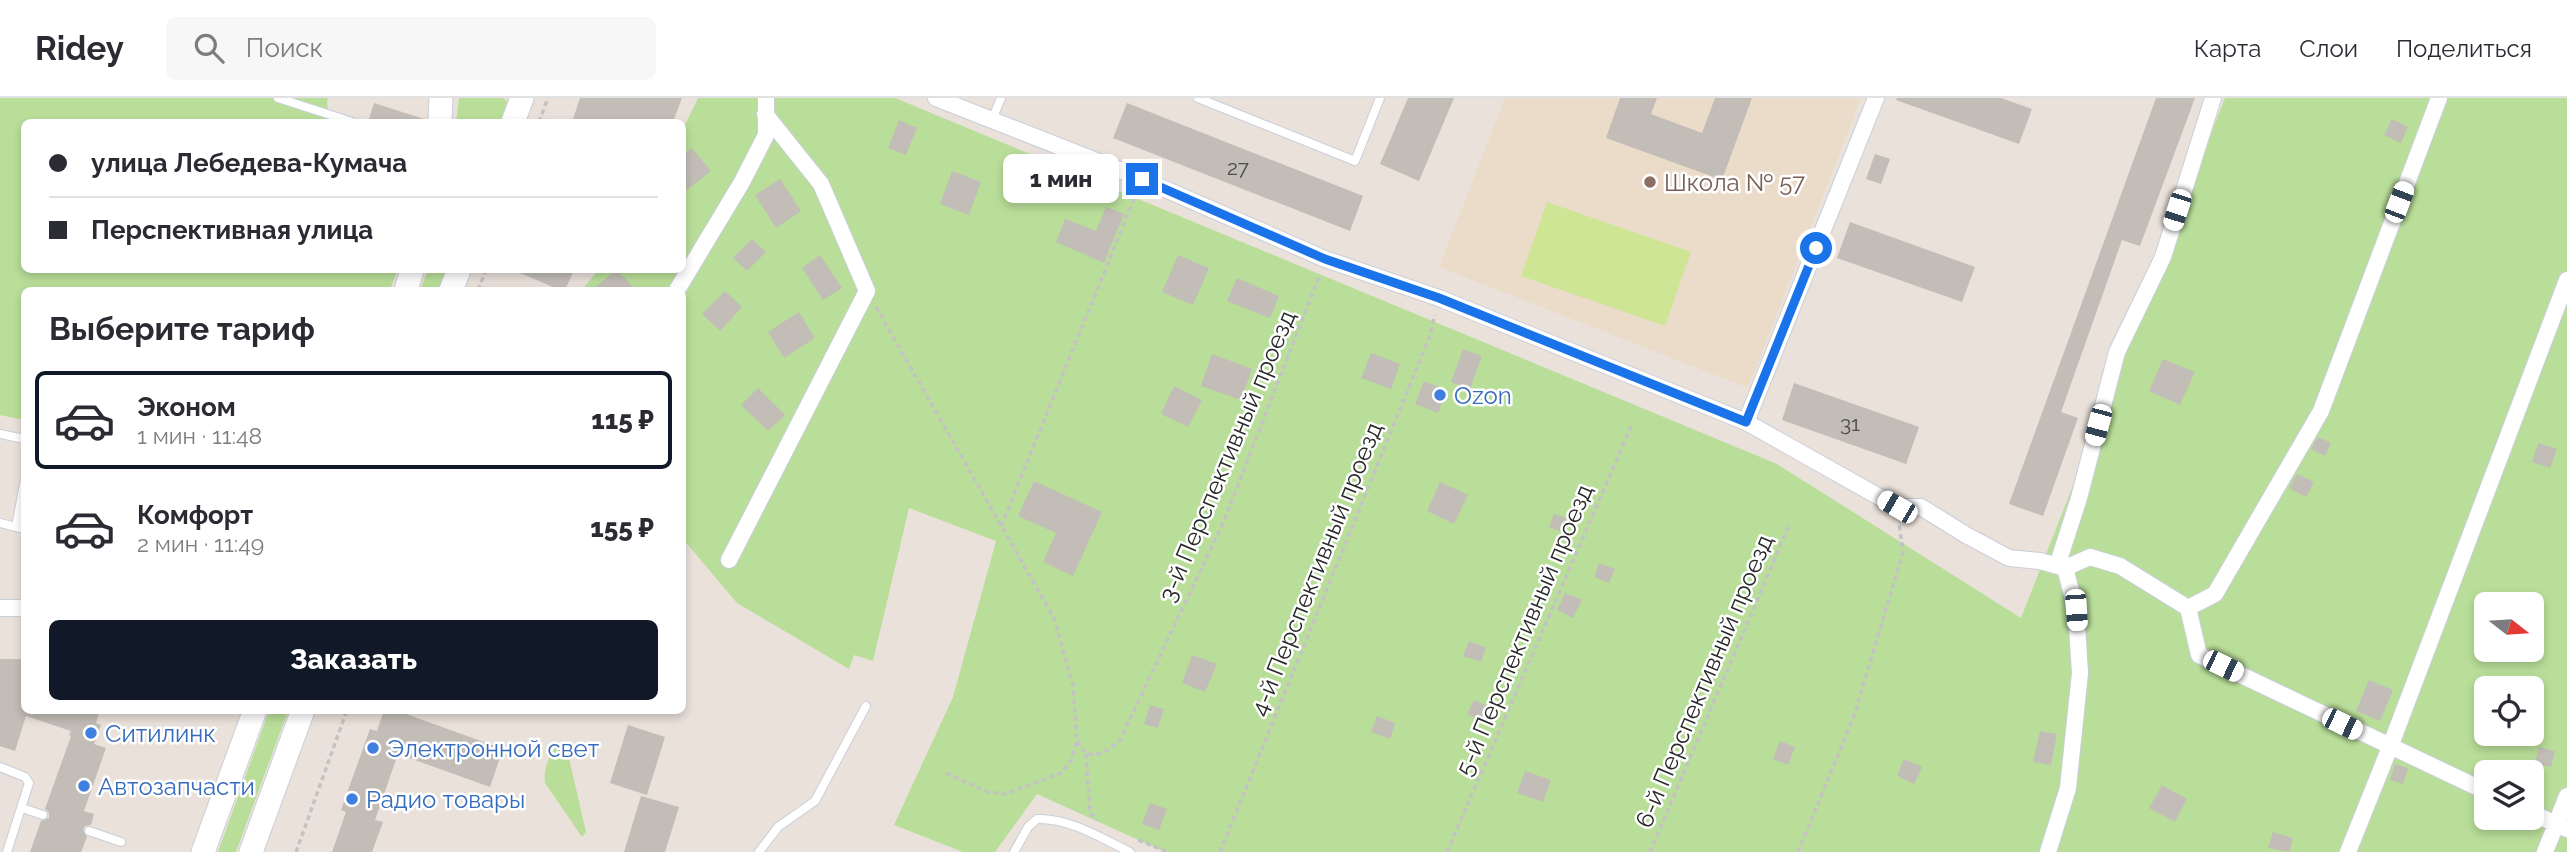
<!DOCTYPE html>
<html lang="ru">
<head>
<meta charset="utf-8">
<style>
  body { margin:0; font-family:Raleway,sans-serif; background:#f7f7f7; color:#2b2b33; height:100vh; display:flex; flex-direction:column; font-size:26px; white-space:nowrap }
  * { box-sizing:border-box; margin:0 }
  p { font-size:23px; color:#7c7c81 }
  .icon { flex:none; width:38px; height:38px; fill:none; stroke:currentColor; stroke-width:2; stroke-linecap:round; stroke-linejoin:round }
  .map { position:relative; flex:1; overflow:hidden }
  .side { position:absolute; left:21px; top:189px; width:665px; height:427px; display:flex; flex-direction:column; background:#fff; border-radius:10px; box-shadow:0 4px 10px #0003 }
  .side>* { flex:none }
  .top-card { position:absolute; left:21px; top:21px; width:665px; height:154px; border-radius:10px; box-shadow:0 4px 10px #0003; display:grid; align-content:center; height:154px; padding:0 28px; background:#fff }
  .needle { width:46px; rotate:107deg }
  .controls { position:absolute; left:2474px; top:494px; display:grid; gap:14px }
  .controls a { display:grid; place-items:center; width:70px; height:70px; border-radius:10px; background:#fff; box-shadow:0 4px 10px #0003; font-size:35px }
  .end { position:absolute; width:32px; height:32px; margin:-16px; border:9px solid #1a73e8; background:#fff; box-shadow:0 0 0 4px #fff }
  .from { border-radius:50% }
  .bubble { position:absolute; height:49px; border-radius:10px; background:#fff; box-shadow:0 4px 10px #0003; font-size:23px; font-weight:800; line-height:49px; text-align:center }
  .car { position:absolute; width:21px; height:42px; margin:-21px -10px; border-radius:9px; box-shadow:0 0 5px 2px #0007; background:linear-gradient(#fff 24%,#345 0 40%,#fff 0 76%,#345 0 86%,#fff 0) }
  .top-card b { display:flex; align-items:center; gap:24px; height:66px; font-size:26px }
  .top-card b+b { border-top:2px solid #e1e1e2 }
  .top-card i { width:18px; height:18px; background:#2b2b33 }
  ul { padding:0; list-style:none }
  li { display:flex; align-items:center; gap:21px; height:98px; margin:0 14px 10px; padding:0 14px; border:4px solid transparent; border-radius:10px }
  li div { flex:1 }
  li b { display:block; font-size:26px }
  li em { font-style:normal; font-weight:800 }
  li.on { border-color:#111827 }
  li>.icon { width:63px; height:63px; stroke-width:1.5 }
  h2 { padding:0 28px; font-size:32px; line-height:84px }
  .button { display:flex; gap:14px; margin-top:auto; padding:14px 28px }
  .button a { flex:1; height:80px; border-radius:10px; background:#111827; color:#fff; font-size:28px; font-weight:800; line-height:80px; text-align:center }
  header { display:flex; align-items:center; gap:42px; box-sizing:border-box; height:98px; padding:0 35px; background:#fff; border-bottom:2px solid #e1e1e2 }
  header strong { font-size:33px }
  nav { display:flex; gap:38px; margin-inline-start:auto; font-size:24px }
  .search { width:490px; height:63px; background:#f7f7f7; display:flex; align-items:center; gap:18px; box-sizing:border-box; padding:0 24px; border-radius:10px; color:#7c7c81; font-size:26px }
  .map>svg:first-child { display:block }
</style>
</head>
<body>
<header>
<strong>Ridey</strong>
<div class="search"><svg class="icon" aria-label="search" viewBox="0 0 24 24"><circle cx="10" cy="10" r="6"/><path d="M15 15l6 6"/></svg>Поиск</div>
<nav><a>Карта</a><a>Слои</a><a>Поделиться</a></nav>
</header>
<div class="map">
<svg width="2567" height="754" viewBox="0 0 2567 754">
  <rect width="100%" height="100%" fill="#eae1da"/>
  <!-- education -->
  <path fill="#ebdcca" d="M1505 0H1861L1748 290 1439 169Z"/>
  <!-- green -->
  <path fill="#b9de99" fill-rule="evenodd" d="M0 0H328L327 5 330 24H24V172H397L390 192H24V322L0 317Z
    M459 0H503L507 3 502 24H456Z
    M698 0H895L1777 366 2021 520 2225 0H2567V754H1165L1037 696 995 754H963L894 727 953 599 996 443 909 410 873 563 854 557 849 571 737 505 683 441 682 192H582L598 172H682L683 31ZM2487 506H2532V551H2487ZM2487 590H2532V635H2487ZM2487 674H2532V719H2487Z
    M428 172H448L441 192H420Z
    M269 613H288L236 754H218Z
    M555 650H560L569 660 586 734 582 739 545 685C543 675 548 658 555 650Z"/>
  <!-- pitch -->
  <path fill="#cde595" d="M1547 104 1691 154 1665 228 1521 178Z"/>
  <!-- building -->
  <path fill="#c2bdb6" d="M580 0H682L673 24H572Z
    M1408 0H1454L1419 83 1380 66Z
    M1620 0H1657L1651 16 1702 35 1715 0H1752L1722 82 1606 40Z
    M1897 0H2001L2032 11 2019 46 1896 2Z
    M2156 0H2195L2140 148 2122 142 2061 314 2078 320 2043 418 2009 406Z
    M374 5 424 21V24H368Z
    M1127 5 1363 98 1350 133 1113 40Z
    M2392 21 2408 29 2401 45 2384 37Z
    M899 22 917 30 906 57 888 50Z
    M692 50 711 73 682 96V58Z
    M1875 56 1890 61 1881 86 1866 81Z
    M952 73 981 84 969 117 940 106Z
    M780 81 801 113 776 130 755 97Z
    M1106 109 1124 116 1104 165 1056 144 1065 121 1096 133Z
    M1850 124 1975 169 1962 204 1837 160Z
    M752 141 766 154 747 173 733 160Z
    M820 157 842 190 823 202 802 170Z
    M1178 157 1209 170 1193 207 1162 194Z
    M513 172H574L565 192H560Z
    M617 172 636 192H592L616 172Z
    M1237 180 1279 198 1270 220 1227 203Z
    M725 193 742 209 720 233 702 216Z
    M799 214 815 240 784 260 768 234Z
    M1463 251 1482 258 1470 291 1451 284Z
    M1371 255 1400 266 1391 291 1361 280Z
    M1212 256 1252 271 1241 302 1201 288Z
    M2163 261 2195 274 2180 307 2149 293Z
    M1424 283 1447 292 1438 315 1415 306Z
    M1794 285 1919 329 1906 366 1782 322Z
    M1174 288 1202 302 1188 329 1161 316Z
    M758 290 785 317 768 333 741 307Z
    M2318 339 2331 345 2325 358 2311 351Z
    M2538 345 2557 351 2550 370 2532 364Z
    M2297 376 2314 384 2306 399 2289 390Z
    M1034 383 1102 414 1073 478 1043 464 1056 435 1018 418Z
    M1440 384 1468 397 1454 426 1427 413Z
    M1554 416 1567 420 1562 434 1549 429Z
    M1599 465 1615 471 1609 485 1594 479Z
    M1565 495 1582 502 1573 520 1557 512Z
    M1469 543 1486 550 1481 564 1463 558Z
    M1192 557 1217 566 1205 594 1182 585Z
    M0 561H24V612H100L96 625 101 627 94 646 106 650 84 713 94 716 91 727 85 728 83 732 87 739 81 754H30L41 723 49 720V715L45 711 71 638 69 637 71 633 26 618 15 653 0 648Z
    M2369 582 2393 592 2380 623 2356 613Z
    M1474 602 1489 609 1482 623 1467 616Z
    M1150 607 1164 611 1158 630 1144 626Z
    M384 612H395L503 651 490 689 398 656 375 722 383 724 372 754H332L346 714 341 712 370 631 377 633Z
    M1377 618 1395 625 1390 641 1371 634Z
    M628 627 665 639 647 697 610 685Z
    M2040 633 2057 636 2051 667 2033 664Z
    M1780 643 1795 649 1788 667 1773 661Z
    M2539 649 2555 653 2551 669 2535 665Z
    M1904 661 1922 669 1914 686 1897 678Z
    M2395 666 2408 670 2403 686 2390 682Z
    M1525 673 1551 682 1543 704 1517 695Z
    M2162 687 2187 701 2175 724 2149 710Z
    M641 698 679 709 665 754H624Z
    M1150 705 1167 711 1159 732 1142 726Z
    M2273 734 2293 740 2289 754 2268 750Z"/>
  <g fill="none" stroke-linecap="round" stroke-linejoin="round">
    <defs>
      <path id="lane" d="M278 0 352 24
        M1198 0 1355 63 1380 0
        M992 22 1001 0
        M0 336 24 341
        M0 425 24 431
        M16 429 24 386
        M0 669 25 679 29 685 7 754
        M22 710 43 717
        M89 733 121 744
        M759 754 778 729 815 703 866 608
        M1014 754 1028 729 1037 721C1070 720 1101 740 1130 754"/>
      <path id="street" d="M936 0 1142 81 1325 161 1439 200 1746 324 1897 409H1921L1966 437 2009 460 2040 463 2065 470 2090 459 2120 468 2188 510 2199 557 2487 694
        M677 192 742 84 766 37V0
        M1746 324 1876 0
        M729 462 867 193 821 86 765 16
        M2057 468 2079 400 2117 254 2163 159 2213 0
        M0 510H24
        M2188 510 2215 496 2321 313 2439 0
        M2532 715 2567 731
        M2048 754 2068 690 2080 575 2076 512 2065 470
        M2348 754 2390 649 2567 182
        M2545 754 2567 698"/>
      <path id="secondary" d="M440 24 441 0
        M513 24 522 0
        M406 192 412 172
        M451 192 459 172
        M203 754 255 612
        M251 754 303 612"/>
    </defs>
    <!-- lane casing -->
    <use href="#lane" stroke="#c9ced9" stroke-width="10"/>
    <!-- street casing -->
    <use href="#street" stroke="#c9ced9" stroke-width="18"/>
    <!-- secondary casing -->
    <use href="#secondary" stroke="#c9ced9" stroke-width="25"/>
    <!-- path -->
    <path stroke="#c3c3c3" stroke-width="3.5" stroke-dasharray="5 3.5" stroke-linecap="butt" d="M539 24 548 0
      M478 192 486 172
      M876 209 1054 520 1073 588 1077 642 1086 656C1101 658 1109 652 1120 642L1224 423 1320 176
      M1001 428 1136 96
      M1086 656 1090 715 1097 722
      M946 675 988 694 1005 696 1061 675 1071 663 1077 642
      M1138 742 1168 754
      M296 754 347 612
      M1220 754 1429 240 1435 217
      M1447 754 1633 324
      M1650 754 1790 425
      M1798 754 1854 618 1903 454 1899 425"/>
    <!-- lane -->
    <use href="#lane" stroke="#fff" stroke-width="8"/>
    <!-- street -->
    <use href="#street" stroke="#fff" stroke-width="16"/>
    <!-- secondary -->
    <use href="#secondary" stroke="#fff" stroke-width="23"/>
  </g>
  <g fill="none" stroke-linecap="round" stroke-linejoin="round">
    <!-- route -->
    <path stroke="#1a73e8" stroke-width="9" d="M1142 81 1325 161 1439 200 1746 324 1816 150"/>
  </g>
  <!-- markers -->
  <circle fill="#8d6e63" stroke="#fff" stroke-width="2.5" cx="1650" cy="84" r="7"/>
  <g fill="#3f7fe0" stroke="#fff" stroke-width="2.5">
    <circle cx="1440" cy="297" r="7"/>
    <circle cx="91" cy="635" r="7"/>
    <circle cx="373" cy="650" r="7"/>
    <circle cx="84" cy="688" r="7"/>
    <circle cx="352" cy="701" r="7"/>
  </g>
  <g text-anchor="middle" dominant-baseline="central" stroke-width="5" stroke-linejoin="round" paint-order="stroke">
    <!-- number labels -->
    <g font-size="21" fill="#4e4d4c">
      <text x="1238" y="69">27</text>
      <text x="1850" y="325">31</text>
    </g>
    <!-- education labels -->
    <g font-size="24" fill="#785e54" stroke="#fff" text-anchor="start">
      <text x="1664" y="84">Школа № 57</text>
    </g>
    <!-- shop labels -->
    <g font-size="24" fill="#366cbe" stroke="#fff" text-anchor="start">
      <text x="1454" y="297">Ozon</text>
      <text x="105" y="635">Ситилинк</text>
      <text x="387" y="650">Электронной свет</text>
      <text x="98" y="688">Автозапчасти</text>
      <text x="366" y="701">Радио товары</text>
    </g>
    <!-- street labels -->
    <g font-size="24" fill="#282828" stroke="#fff">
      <text transform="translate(1227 358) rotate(-67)">3-й Перспективный проезд</text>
      <text transform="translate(1316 471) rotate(-68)">4-й Перспективный проезд</text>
      <text transform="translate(1524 532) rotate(-67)">5-й Перспективный проезд</text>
      <text transform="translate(1704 583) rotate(-67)">6-й Перспективный проезд</text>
    </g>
  </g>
</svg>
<div class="controls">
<a><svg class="needle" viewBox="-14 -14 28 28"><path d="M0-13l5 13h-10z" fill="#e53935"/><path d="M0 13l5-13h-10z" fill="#7c7c81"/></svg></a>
<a><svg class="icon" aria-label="locate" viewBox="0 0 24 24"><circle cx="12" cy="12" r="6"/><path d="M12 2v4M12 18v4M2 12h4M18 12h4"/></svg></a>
<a><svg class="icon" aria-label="layers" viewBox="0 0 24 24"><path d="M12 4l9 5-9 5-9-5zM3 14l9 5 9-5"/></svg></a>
</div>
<i class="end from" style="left:1816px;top:150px"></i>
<i class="end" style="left:1142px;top:81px"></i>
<div class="bubble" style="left:1003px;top:56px;width:116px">1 мин</div>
<i class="car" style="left:2399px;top:104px;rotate:21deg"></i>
<i class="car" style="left:2177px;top:112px;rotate:198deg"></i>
<i class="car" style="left:2098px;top:327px;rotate:195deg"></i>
<i class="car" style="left:1897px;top:409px;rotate:300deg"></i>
<i class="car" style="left:2076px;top:512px;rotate:176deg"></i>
<i class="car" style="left:2223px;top:568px;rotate:116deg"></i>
<i class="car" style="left:2342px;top:626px;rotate:116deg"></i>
<div class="top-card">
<b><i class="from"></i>улица Лебедева-Кумача</b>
<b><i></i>Перспективная улица</b>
</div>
<section class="side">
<h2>Выберите тариф</h2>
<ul>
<li class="on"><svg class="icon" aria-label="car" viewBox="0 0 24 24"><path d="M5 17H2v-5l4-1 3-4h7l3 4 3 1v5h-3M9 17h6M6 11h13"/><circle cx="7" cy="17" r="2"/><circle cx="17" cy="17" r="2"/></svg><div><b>Эконом</b><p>1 мин · 11:48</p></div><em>115 ₽</em></li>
<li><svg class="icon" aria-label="car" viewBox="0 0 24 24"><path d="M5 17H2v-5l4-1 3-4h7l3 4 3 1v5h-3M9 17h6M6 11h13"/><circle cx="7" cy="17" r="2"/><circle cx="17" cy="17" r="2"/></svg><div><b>Комфорт</b><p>2 мин · 11:49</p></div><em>155 ₽</em></li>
</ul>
<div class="button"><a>Заказать</a></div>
</section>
</div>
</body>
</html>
